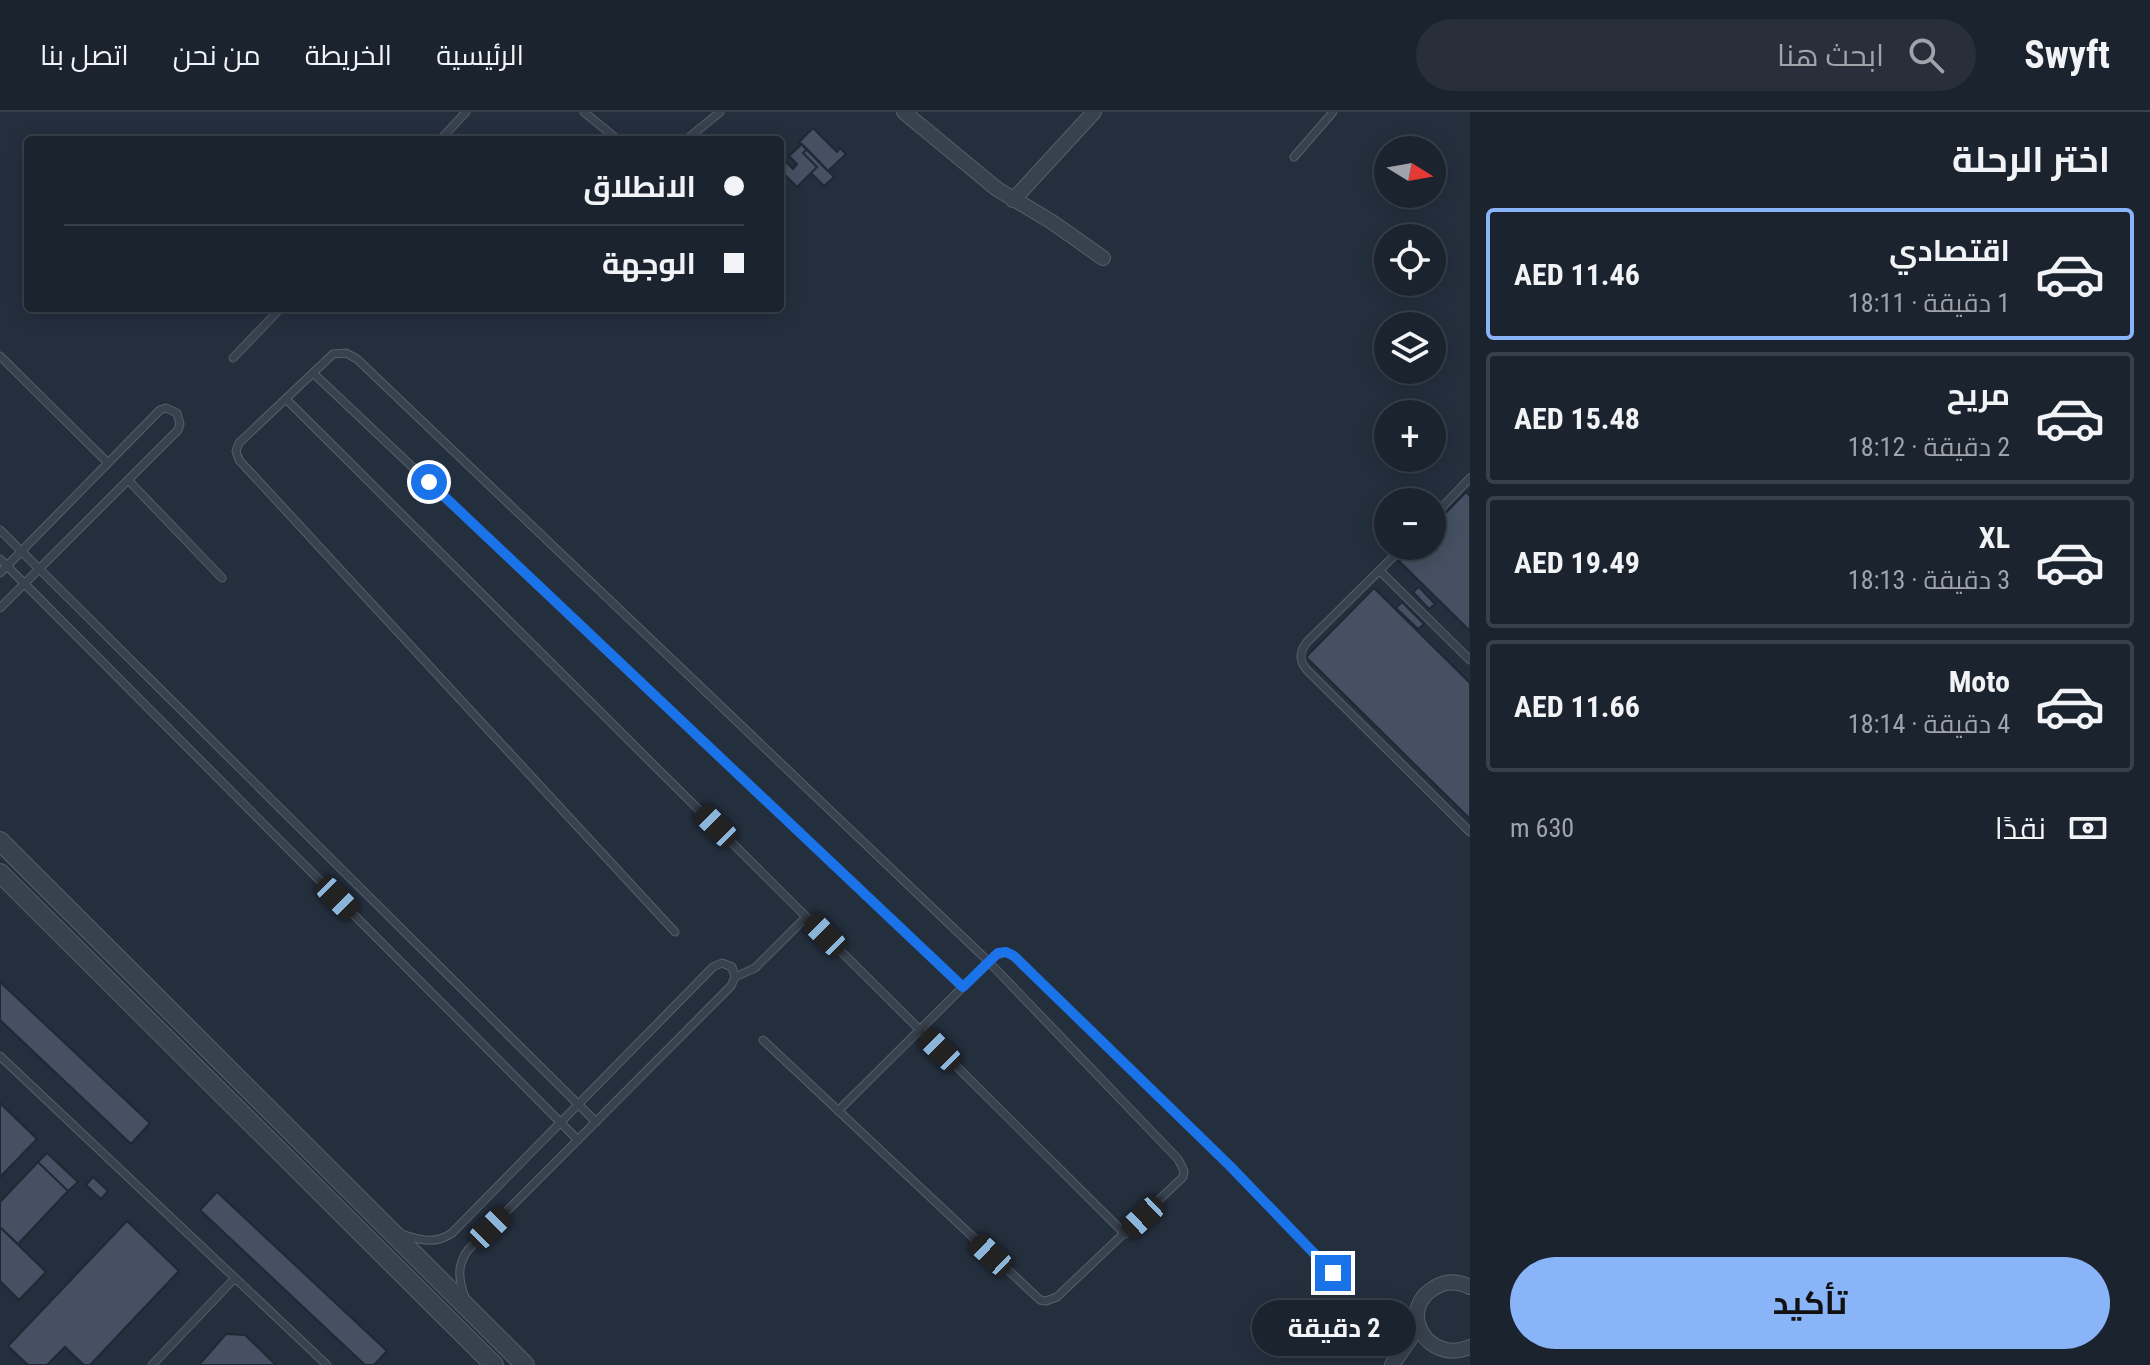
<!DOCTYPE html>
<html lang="ar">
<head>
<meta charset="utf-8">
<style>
  body { margin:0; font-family:"Roboto Condensed",Cairo,sans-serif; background:#282f3a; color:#f1f3f6; direction:rtl; height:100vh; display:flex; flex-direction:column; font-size:30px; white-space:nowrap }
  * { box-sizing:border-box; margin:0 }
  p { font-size:26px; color:#a0a4aa }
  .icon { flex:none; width:44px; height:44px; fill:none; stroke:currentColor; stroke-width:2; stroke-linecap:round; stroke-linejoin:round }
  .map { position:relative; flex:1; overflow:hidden; direction:ltr }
  .side { display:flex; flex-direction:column; background:#1b232e; width:680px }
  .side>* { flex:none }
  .top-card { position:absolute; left:24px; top:24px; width:760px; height:176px; border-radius:8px; box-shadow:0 4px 20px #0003,0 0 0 2px #39404a; direction:rtl; display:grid; align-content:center; height:176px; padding:0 40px; background:#1b232e }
  .needle { width:52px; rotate:101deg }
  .fabs { position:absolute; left:1374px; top:24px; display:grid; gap:16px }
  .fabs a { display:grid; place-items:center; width:72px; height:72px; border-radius:50%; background:#1b232e; box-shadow:0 4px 20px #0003,0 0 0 2px #39404a; font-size:40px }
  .end { position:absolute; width:36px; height:36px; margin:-18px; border:10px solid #1a73e8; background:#fff; box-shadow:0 0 0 4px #fff }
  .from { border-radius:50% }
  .bubble { position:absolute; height:56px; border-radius:28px; background:#1b232e; box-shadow:0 4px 20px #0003,0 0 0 2px #39404a; font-size:26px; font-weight:700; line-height:56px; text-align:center; direction:rtl }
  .car { position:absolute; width:24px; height:48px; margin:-24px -12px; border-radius:10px; box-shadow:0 0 6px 2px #0007; background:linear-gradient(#222 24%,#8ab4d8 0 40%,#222 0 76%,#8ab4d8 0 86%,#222 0) }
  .top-card b { display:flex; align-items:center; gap:28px; height:76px; font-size:30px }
  .top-card b+b { border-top:2px solid #39404a }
  .top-card i { width:20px; height:20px; background:#f1f3f6 }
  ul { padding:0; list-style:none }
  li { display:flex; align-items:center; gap:24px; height:132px; margin:0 16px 12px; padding:0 24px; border:4px solid #39404a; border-radius:8px }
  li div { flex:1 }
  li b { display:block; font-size:30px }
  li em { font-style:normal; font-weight:700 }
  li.on { border-color:#8ab4f8 }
  li>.icon { width:72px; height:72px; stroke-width:1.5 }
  h2 { padding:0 40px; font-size:36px; line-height:96px }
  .pay { display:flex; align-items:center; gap:20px; height:88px; padding:0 40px; font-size:30px }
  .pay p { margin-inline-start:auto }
  .button { display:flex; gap:16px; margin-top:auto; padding:16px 40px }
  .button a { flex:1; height:92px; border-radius:48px; background:#8ab4f8; color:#111; font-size:32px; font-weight:700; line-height:92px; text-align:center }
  header { display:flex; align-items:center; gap:48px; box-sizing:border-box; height:112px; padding:0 40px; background:#1b232e; border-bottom:2px solid #39404a }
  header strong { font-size:38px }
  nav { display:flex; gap:44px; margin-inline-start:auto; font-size:28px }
  .search { width:560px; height:72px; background:#282f3a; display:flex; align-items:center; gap:20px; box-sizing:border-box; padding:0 28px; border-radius:44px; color:#a0a4aa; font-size:30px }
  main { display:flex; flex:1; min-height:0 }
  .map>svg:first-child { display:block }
</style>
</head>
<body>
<header>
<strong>Swyft</strong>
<div class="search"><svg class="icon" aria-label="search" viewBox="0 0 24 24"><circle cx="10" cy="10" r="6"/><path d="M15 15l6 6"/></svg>ابحث هنا</div>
<nav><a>الرئيسية</a><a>الخريطة</a><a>من نحن</a><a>اتصل بنا</a></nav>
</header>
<main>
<section class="side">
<h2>اختر الرحلة</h2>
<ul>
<li class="on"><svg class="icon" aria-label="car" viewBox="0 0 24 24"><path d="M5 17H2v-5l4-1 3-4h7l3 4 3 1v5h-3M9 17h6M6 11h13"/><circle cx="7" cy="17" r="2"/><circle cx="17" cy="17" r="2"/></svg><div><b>اقتصادي</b><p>1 دقيقة · 18:11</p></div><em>AED 11.46</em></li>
<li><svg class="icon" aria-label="car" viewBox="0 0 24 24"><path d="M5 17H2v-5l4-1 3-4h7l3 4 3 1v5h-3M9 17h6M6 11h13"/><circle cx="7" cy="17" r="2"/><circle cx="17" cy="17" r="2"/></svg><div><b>مريح</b><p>2 دقيقة · 18:12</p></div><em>AED 15.48</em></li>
<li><svg class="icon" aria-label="car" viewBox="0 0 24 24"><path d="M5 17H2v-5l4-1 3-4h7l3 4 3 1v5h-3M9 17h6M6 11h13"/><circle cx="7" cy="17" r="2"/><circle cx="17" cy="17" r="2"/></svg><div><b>XL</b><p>3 دقيقة · 18:13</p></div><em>AED 19.49</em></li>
<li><svg class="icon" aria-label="car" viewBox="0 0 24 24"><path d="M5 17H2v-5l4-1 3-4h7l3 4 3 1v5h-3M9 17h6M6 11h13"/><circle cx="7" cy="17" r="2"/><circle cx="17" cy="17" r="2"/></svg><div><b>Moto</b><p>4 دقيقة · 18:14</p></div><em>AED 11.66</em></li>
</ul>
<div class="pay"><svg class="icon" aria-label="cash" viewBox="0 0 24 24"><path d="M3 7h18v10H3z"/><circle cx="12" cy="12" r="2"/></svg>نقدًا<p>630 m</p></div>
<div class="button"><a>تأكيد</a></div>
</section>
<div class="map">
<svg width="1470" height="1253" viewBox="0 0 1470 1253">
  <rect width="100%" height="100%" fill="#242f3e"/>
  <!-- building -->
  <path fill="#455162" stroke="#1f2835" stroke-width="2" d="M813 16 837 40 840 36 846 42 828 59 799 30Z
    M802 32 807 37 803 41 817 55 797 75 780 58V54L785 49 793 57 797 52 789 44Z
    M807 37 834 65 824 74 811 61 817 55 803 41Z
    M1466 380 1470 384V519L1399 449 1414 434H1432V415Z
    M1419 475 1435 492 1429 497 1413 480Z
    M1374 476 1470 571V707L1306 545Z
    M1402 490 1424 512 1418 517 1396 496Z
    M0 870 150 1011 131 1032 0 908Z
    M0 991 37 1027 0 1065Z
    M47 1041 78 1070 68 1079 38 1050Z
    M38 1050 68 1079 18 1132 0 1115V1090Z
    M93 1065 108 1079 101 1087 86 1073Z
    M217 1080 387 1239 374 1253H365L200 1098Z
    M127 1109 179 1159 90 1253H84L65 1235 47 1253H28L8 1234Z
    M0 1115 46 1160 19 1188 0 1169Z
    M226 1222 245 1223 276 1253H199Z"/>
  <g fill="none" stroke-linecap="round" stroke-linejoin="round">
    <defs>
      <path id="service" d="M584 0 618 28
        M440 28 466 0
        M686 28 720 0
        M1294 45 1333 0
        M0 244 108 351
        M233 246 281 196
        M313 261 963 875
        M286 287 1125 1122
        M128 368 222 466
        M1432 406 1470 366
        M0 418 596 1010
        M1404 434 1307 530C1299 540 1299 549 1307 558L1470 720
        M0 447 578 1028
        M1380 459 1470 548
        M0 461 160 298 166 296 177 301 180 312 178 318 0 496
        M675 820 239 348 236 339 239 331 333 242 346 241 357 247 988 849 1178 1047 1184 1059 1183 1065 1057 1185 1046 1189 1040 1188 763 928
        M735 865 755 856 806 805
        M0 944 327 1253
        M838 999 994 844 1006 840 1014 844 1230 1054 1333 1161
        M401 1122C420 1128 435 1133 452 1121L713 855 722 851 732 855 735 865 731 874 468 1138C456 1154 459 1168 465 1186
        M152 1253 235 1166"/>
      <path id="minor" d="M904 0 997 77 1052 110 1103 146
        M1013 88 1094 0
        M1470 1175C1458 1169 1446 1168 1434 1176 1396 1199 1428 1253 1470 1235
        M1392 1253 1419 1214"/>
      <path id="tertiary" d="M0 729 525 1253
        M0 761 494 1253"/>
    </defs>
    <!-- service casing -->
    <use href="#service" stroke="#565f6c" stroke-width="9"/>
    <!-- minor casing -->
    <use href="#minor" stroke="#565f6c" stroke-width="16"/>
    <!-- tertiary casing -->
    <use href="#tertiary" stroke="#565f6c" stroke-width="20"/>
    <!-- service -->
    <use href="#service" stroke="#38414e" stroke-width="7"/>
    <!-- minor -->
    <use href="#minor" stroke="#38414e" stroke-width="14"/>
    <!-- tertiary -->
    <use href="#tertiary" stroke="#38414e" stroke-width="18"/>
  </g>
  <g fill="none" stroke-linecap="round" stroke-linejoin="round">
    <!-- route -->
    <path stroke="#1a73e8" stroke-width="10" d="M429 370 963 875 998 841 1006 840 1014 844 1230 1054 1333 1161"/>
  </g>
</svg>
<div class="fabs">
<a><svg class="needle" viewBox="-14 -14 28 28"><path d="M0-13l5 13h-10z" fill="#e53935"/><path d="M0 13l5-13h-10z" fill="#a0a4aa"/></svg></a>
<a><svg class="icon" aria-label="locate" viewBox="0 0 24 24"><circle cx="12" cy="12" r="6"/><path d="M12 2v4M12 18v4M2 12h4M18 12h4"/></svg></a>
<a><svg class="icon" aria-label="layers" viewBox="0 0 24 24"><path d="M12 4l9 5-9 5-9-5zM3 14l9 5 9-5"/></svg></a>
<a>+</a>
<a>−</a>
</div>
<i class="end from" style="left:429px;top:370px"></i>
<i class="end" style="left:1333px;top:1161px"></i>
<div class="bubble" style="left:1252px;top:1188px;width:164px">2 دقيقة</div>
<i class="car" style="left:716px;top:714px;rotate:315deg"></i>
<i class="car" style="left:337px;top:786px;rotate:135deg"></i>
<i class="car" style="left:825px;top:823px;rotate:315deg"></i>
<i class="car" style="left:940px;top:938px;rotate:315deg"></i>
<i class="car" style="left:1143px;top:1105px;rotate:227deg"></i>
<i class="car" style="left:490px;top:1116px;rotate:45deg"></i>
<i class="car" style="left:991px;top:1143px;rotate:313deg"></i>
<div class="top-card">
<b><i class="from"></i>الانطلاق</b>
<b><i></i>الوجهة</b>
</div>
</div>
</main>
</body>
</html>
